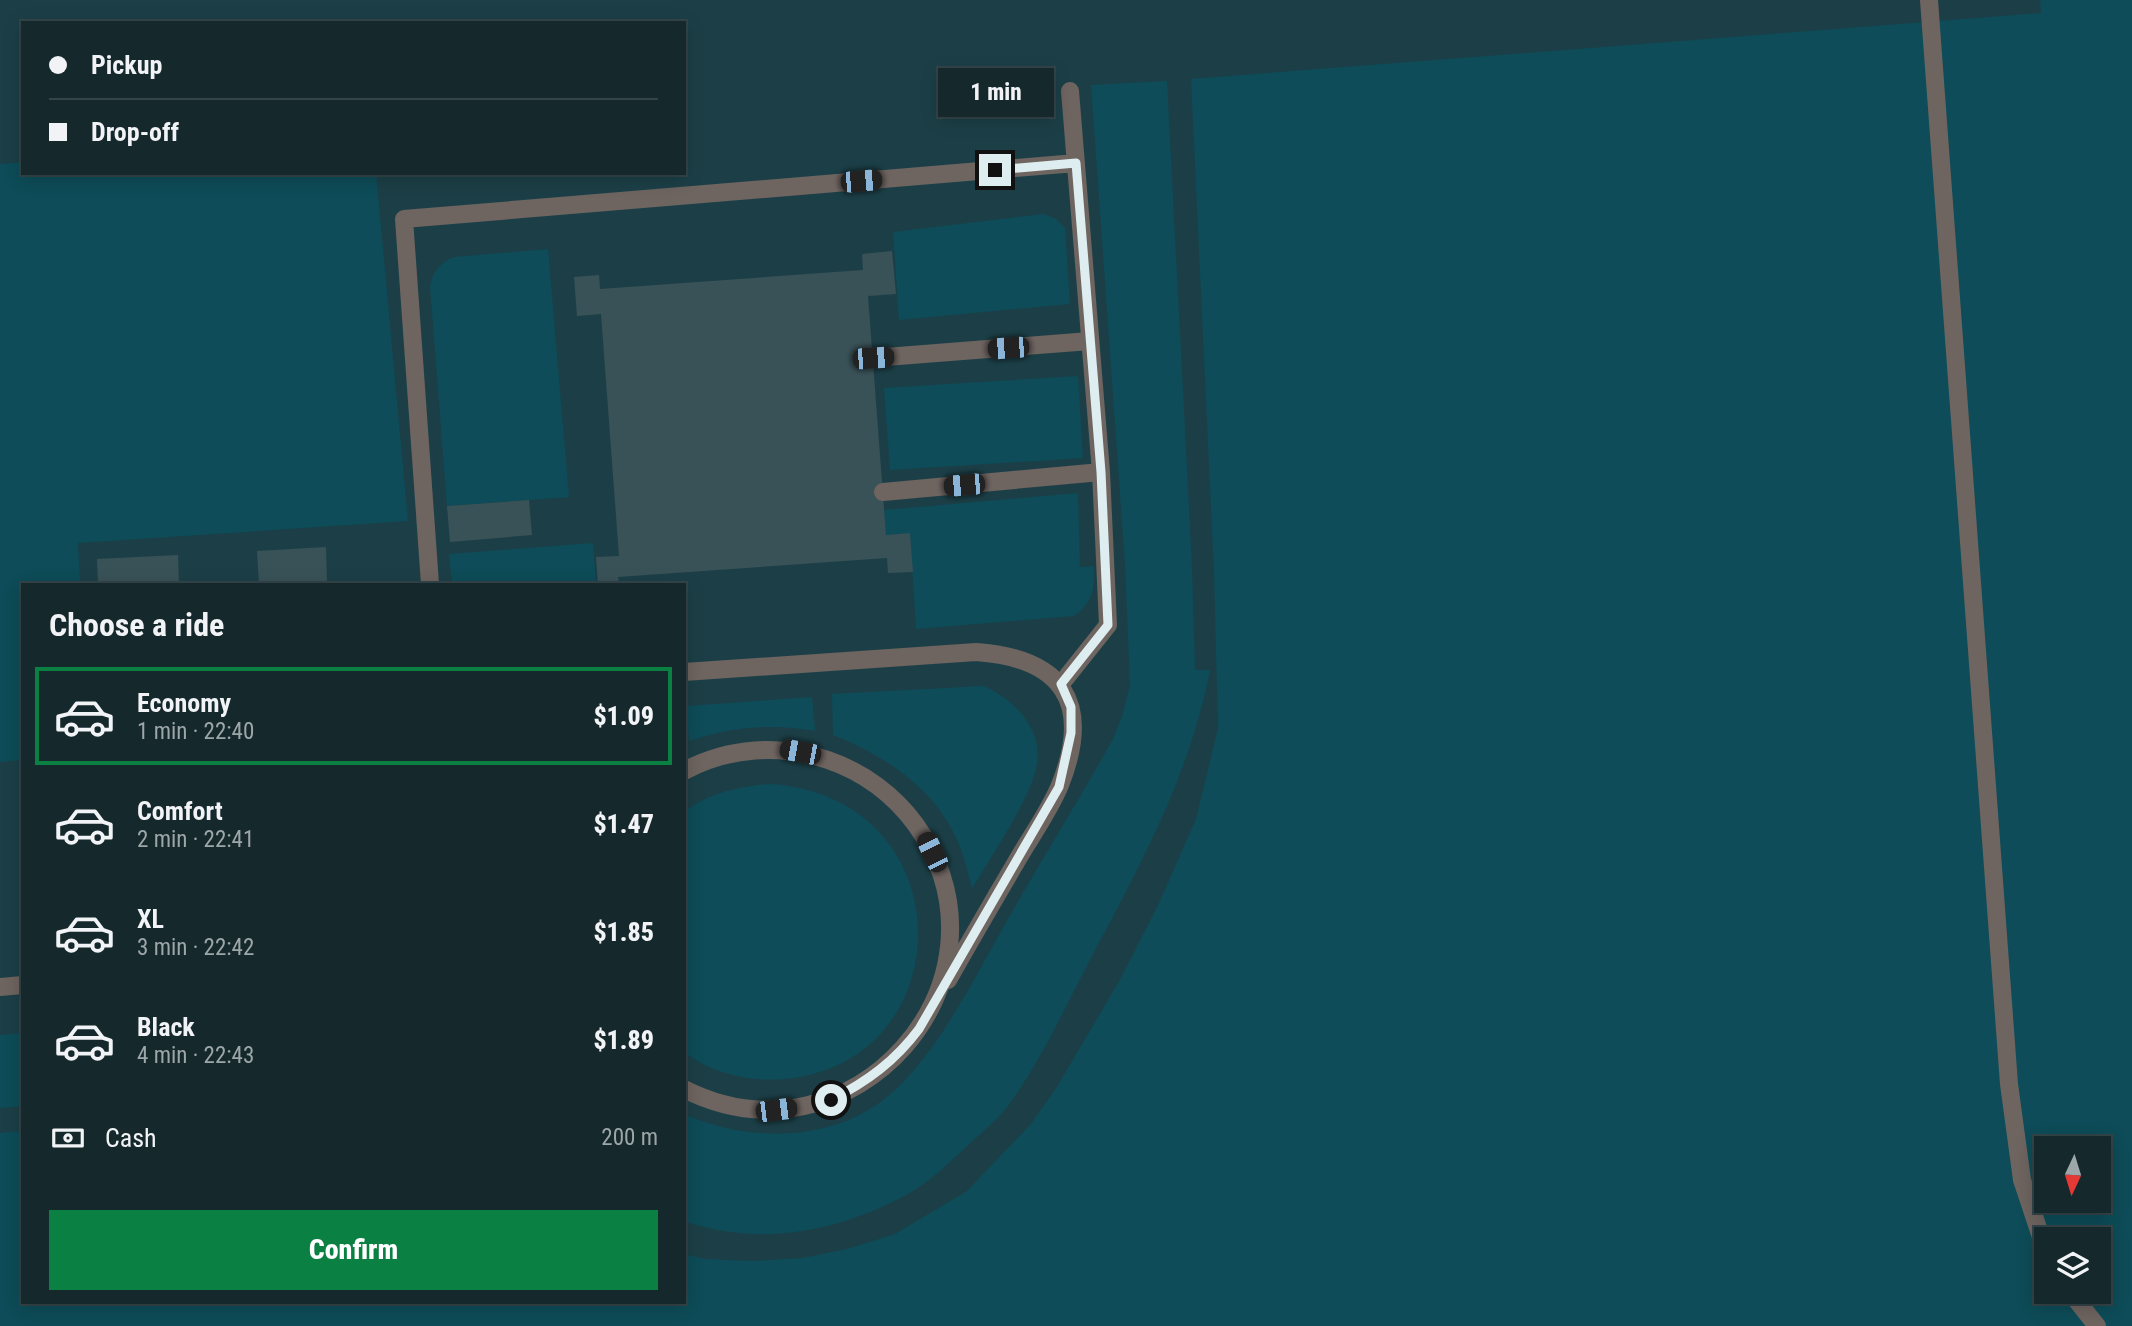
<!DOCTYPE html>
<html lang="en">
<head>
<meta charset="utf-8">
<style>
  body { margin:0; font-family:"Roboto Condensed",sans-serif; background:#1e3034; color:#f1f3f6; height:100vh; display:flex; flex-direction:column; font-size:26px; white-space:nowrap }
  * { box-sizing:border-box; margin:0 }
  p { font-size:23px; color:#9da6a9 }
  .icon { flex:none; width:38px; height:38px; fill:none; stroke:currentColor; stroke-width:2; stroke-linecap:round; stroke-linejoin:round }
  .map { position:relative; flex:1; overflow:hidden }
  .drawer { position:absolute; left:21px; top:583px; width:665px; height:721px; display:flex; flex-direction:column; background:#15282c; border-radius:0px; box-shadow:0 4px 18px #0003,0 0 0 2px #344448 }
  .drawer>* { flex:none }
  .banner { position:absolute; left:21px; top:21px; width:665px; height:154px; border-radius:0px; box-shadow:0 4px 18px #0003,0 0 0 2px #344448; display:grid; align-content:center; height:154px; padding:0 28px; background:#15282c }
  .needle { width:46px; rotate:184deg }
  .tools { position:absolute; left:2034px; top:1136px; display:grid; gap:14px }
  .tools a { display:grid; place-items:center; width:77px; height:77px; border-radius:0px; background:#15282c; box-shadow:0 4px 18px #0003,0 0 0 2px #344448; font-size:35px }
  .end { position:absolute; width:32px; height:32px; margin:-16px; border:9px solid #deedf0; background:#111; box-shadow:0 0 0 4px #111 }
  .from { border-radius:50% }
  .bubble { position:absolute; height:49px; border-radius:0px; background:#15282c; box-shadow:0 4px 18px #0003,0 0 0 2px #344448; font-size:23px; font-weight:800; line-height:49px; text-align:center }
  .car { position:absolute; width:21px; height:42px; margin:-21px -10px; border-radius:9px; box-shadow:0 0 5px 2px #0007; background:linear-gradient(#222 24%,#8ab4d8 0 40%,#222 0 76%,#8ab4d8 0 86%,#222 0) }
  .banner b { display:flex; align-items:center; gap:24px; height:66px; font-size:26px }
  .banner b+b { border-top:2px solid #344448 }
  .banner i { width:18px; height:18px; background:#f1f3f6 }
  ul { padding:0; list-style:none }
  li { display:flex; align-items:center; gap:21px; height:98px; margin:0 14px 10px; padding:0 14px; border:4px solid transparent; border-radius:0px }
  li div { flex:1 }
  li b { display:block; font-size:26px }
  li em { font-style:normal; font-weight:800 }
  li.on { border-color:#0b8043 }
  li>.icon { width:63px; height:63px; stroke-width:1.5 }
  h2 { padding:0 28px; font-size:32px; line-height:84px }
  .pay { display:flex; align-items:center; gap:18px; height:77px; padding:0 28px; font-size:26px }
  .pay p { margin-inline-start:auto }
  .action { display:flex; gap:14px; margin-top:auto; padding:14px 28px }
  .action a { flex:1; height:80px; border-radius:0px; background:#0b8043; color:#fff; font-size:28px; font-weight:800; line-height:80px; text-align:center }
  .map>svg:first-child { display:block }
</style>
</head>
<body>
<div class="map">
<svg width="2132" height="1326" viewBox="0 0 2132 1326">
  <rect width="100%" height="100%" fill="#1c353b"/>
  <!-- built -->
  <path fill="#1c3f47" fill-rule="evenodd" d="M0 0H2132V1326H0ZM23 23H684V173H23ZM23 584H684V1302H23ZM2046 1148H2098V1200H2046ZM2046 1239H2098V1292H2046Z"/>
  <!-- green -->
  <path fill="#0d4c58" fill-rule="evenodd" d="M2040 0H2132V1326H0V1133L23 1131V1302H684V1254L705 1259 754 1261 802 1258 847 1249 895 1234 967 1191 1030 1125 1057 1087 1122 976 1159 903 1196 819 1218 728 1214 573 1191 79 2041 13ZM2046 1148H2098V1200H2046ZM2046 1239H2098V1292H2046Z
    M1167 81 1192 566 1195 670H1210C1191 768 1148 851 1101 939 1071 994 1045 1055 1008 1106 996 1121 980 1134 966 1147 950 1162 933 1179 913 1191 844 1231 761 1248 684 1221V1114C757 1146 849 1142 905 1080 948 1034 977 973 1008 919 1042 859 1079 800 1113 739L1123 713 1130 685 1125 565 1091 85Z
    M23 162V173H376L408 521 78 543 80 584H23V760L0 762V164Z
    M1044 214 1056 219 1065 228 1070 304 899 320 893 232Z
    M548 249 569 497 447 506 430 286C433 271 440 263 454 257Z
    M1078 376 1083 458 890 470 884 388Z
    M1078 493 1080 567 1094 566C1095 589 1093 602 1074 616L916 629 910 534 886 535 884 510Z
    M593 543 596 584H452L449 554Z
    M983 686C1013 698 1043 729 1037 764 1032 797 990 858 972 889 968 873 964 856 958 842 935 788 885 756 833 735L832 694Z
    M812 697 815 731C770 723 732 727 689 741L686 706Z
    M771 784C967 798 963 1064 784 1079 749 1082 713 1074 684 1052V812C709 793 740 786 771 784Z
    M23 1033V1106L0 1108V1035Z"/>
  <!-- building -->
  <path fill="#395258" d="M892 251 896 294 868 296 886 535 910 533 913 572 888 573 887 558 618 577 619 584H598L596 557 619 556 601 314 577 316 574 277 599 275 600 289 863 270 862 254Z
    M529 500 532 535 450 542 447 506Z
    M326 547 327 584H259L257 551Z
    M178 555 179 584H98L97 559Z"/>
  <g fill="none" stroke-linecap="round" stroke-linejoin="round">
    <!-- service -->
    <path stroke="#6e6460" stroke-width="18" d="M1929 0 2009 1084 2022 1180 2046 1252
      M873 358 1090 341
      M883 492 1101 472
      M430 584 404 219 1076 163
      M1061 684 1108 625 1101 472 1070 91
      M2070 1292 2097 1326"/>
    <!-- minor -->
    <path stroke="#6e6460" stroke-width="18" d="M684 672 976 652C1062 658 1093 702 1060 785 1049 812 1029 839 1015 864 992 903 970 941 948 980
      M684 771C729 747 780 744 828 760 863 772 894 795 916 825 1025 980 852 1174 684 1089
      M0 987 23 985"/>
  </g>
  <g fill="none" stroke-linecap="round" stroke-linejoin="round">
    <!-- route -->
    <path stroke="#deedf0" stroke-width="9" d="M831 1100C868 1081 895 1061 919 1029L1059 787 1071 733V707L1061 684 1108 625 1101 472 1076 163 995 170"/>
  </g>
</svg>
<div class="tools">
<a><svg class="needle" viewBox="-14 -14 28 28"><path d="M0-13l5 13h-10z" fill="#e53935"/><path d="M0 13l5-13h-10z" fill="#9da6a9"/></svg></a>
<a><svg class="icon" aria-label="layers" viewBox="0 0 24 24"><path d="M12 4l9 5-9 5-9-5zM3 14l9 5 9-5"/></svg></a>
</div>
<i class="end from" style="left:831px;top:1100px"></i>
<i class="end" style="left:995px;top:170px"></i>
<div class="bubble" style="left:938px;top:68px;width:116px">1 min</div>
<i class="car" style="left:861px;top:181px;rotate:85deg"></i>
<i class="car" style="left:1008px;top:348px;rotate:266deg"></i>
<i class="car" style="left:873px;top:358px;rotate:86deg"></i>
<i class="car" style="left:964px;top:485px;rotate:265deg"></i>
<i class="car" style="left:800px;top:752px;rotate:281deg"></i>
<i class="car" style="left:932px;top:852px;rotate:334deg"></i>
<i class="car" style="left:776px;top:1110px;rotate:83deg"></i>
<div class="banner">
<b><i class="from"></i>Pickup</b>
<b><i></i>Drop-off</b>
</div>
<section class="drawer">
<h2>Choose a ride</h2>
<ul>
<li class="on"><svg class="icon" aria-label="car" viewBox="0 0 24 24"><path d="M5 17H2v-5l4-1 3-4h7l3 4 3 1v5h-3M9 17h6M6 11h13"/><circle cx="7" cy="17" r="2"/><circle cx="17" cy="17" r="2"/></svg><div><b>Economy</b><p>1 min · 22:40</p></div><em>$1.09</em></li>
<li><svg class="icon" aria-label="car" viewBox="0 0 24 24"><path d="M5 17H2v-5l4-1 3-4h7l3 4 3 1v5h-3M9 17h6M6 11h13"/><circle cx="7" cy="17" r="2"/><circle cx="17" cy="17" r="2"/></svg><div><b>Comfort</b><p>2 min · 22:41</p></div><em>$1.47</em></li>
<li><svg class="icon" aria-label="car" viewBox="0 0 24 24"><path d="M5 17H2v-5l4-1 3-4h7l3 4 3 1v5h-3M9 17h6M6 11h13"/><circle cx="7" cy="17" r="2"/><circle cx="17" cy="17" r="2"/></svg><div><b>XL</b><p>3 min · 22:42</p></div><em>$1.85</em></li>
<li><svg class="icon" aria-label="car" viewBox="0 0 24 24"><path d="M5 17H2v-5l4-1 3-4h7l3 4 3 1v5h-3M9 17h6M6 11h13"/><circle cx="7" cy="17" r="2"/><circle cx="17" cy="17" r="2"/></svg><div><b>Black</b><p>4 min · 22:43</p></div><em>$1.89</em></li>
</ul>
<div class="pay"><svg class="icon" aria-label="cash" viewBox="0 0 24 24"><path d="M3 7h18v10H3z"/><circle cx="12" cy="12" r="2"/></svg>Cash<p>200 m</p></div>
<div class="action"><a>Confirm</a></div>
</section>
</div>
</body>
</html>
